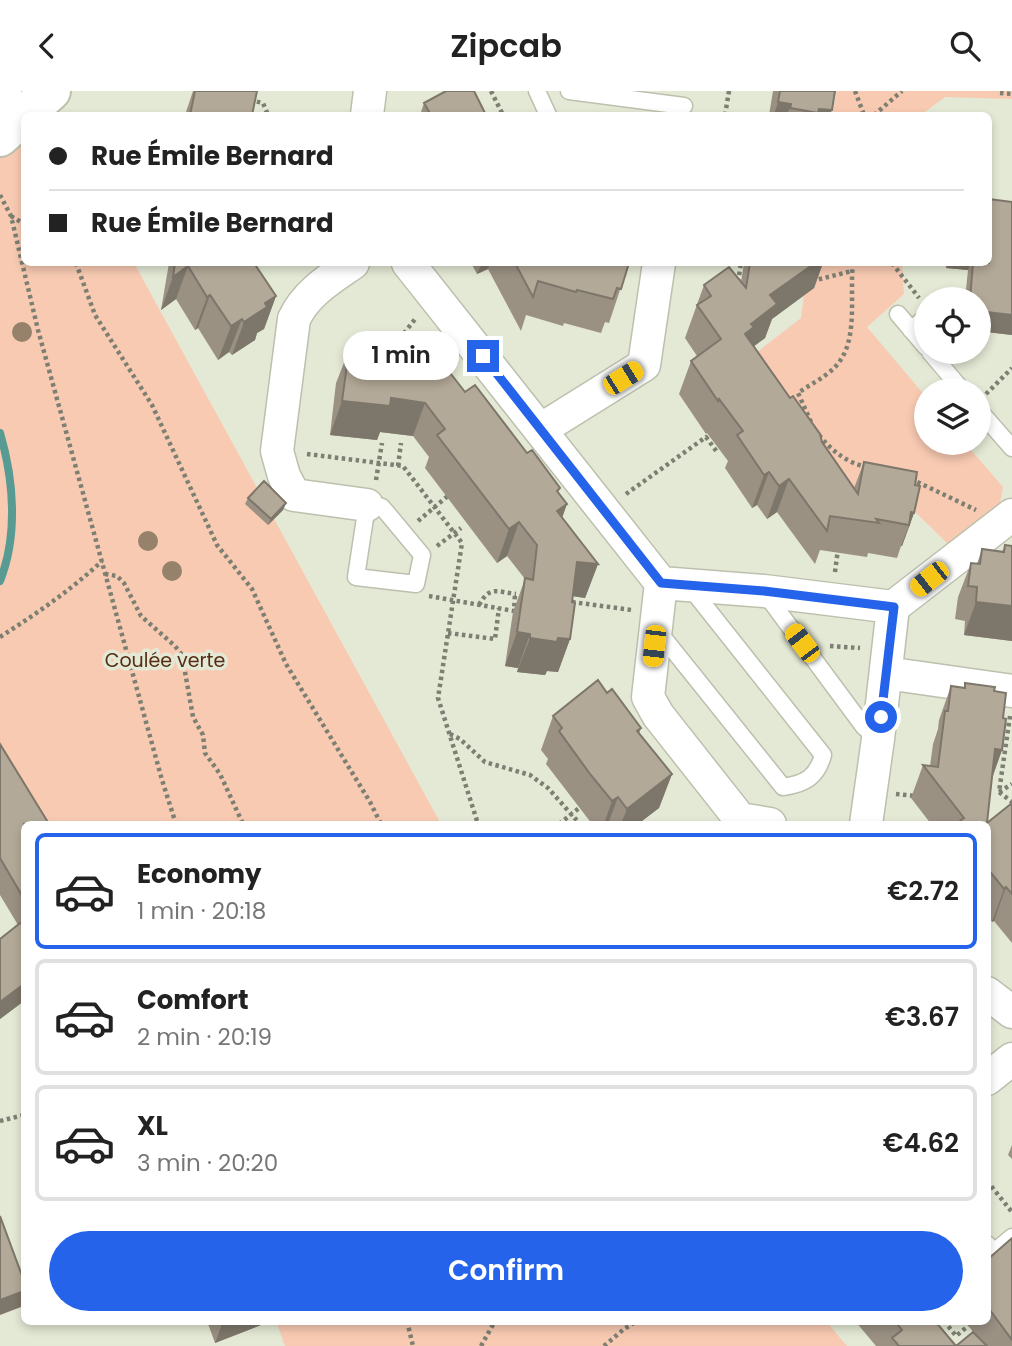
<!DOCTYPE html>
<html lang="en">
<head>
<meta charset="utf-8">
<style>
  body { margin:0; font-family:Poppins,sans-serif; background:#f2f2f2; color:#222; height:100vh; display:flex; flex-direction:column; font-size:26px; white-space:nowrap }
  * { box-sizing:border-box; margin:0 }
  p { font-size:23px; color:#767676 }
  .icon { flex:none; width:38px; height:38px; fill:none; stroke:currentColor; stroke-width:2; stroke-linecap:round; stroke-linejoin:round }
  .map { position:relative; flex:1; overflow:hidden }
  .panel { position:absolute; left:21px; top:730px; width:970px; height:504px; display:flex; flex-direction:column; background:#fff; border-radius:10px; box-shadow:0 4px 10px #0003 }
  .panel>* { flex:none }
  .hud { position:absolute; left:21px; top:21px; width:971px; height:154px; border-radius:10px; box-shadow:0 4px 10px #0003; display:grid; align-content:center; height:154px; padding:0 28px; background:#fff }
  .fabs { position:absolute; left:914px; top:196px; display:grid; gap:14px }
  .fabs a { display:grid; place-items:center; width:77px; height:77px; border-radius:50%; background:#fff; box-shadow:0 4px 10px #0003; font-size:35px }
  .end { position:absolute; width:32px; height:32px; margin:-16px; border:9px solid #2563eb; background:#fff; box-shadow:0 0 0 4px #fff }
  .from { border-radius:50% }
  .bubble { position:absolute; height:49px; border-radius:24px; background:#fff; box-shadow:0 4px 10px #0003; font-size:23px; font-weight:600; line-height:49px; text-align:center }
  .car { position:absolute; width:21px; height:42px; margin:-21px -10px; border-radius:9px; box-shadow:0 0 5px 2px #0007; background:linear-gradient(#f5c518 24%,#345 0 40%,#f5c518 0 76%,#345 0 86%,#f5c518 0) }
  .hud b { display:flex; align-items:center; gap:24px; height:66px; font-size:26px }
  .hud b+b { border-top:2px solid #e0e0e0 }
  .hud i { width:18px; height:18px; background:#222 }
  ul { padding:12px 0 0; list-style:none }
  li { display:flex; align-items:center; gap:21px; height:116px; margin:0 14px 10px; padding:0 14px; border:4px solid #e0e0e0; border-radius:10px }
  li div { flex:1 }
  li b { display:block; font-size:26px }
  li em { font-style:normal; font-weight:600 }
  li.on { border-color:#2563eb }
  li>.icon { width:63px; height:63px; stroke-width:1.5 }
  .button { display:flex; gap:14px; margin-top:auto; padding:14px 28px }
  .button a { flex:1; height:80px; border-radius:42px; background:#2563eb; color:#fff; font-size:28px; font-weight:600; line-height:80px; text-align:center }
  header { display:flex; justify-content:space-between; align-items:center; height:91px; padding:0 28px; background:#fff; font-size:32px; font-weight:600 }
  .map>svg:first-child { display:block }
</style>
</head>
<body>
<header><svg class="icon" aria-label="back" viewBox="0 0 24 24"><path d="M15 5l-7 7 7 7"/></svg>Zipcab<svg class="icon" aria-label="search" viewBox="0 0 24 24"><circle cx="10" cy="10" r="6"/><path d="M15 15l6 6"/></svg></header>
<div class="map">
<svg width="1012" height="1255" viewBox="0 0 1012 1255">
  <rect width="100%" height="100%" fill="#e4e9d5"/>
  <!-- park -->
  <path fill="#f8cab2" d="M0 0H56V24H24V172H134L441 733H29L0 686Z
    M837 0H1012V8L945 6 921 24H832Z
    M808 172H902L904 203 867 236 926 306V352H965L1003 396 1000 412 948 453 907 413 850 399 738 276 801 227Z
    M276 1230H826L847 1255H285Z"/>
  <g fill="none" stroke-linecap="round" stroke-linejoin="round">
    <!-- stream -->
    <path stroke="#589b93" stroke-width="8" d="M0 342C14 389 18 445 0 490"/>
    <defs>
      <path id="lane" d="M537 0 548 24
        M569 0 684 15
        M898 223 926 256
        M911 239 926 226
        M930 261 962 299
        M978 318 1012 357
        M367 414 382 416 422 464 416 493 356 486Z
        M764 501 864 636 878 648
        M658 540 783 696C805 693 817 686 823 664L689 495
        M987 1153 994 1161 1012 1146"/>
      <path id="street" d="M367 24 370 0
        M353 172C330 188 306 202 294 228L277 360 284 385 294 404 367 414
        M408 172 661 492 648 606 658 624 740 728 770 733
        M540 339 644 274 659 172
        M661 492 764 500 893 516 878 648 866 733
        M893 516 1012 424
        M886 582 1012 600
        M987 902 1012 921
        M987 988 1012 968"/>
      <path id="secondary" d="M0 2 2 0
        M0 46 51 0"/>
    </defs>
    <!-- lane casing -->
    <use href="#lane" stroke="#bcc0ad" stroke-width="19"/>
    <!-- street casing -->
    <use href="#street" stroke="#bcc0ad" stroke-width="35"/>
    <!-- secondary casing -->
    <use href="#secondary" stroke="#bcc0ad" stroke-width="42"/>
    <!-- path -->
    <path stroke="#7c7f72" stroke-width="4.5" stroke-dasharray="3.5 3.5" stroke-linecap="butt" d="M491 0 503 24
      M855 0 864 24
      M1000 2 1012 3
      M250 9 263 12 268 24
      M725 24 729 0
      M874 24 902 0
      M0 104 11 125 38 239 162 689 176 733
      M11 125 24 133
      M76 172 95 224 152 314 217 454 252 498 286 573 370 711 381 733
      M892 172 919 207
      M812 190 852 180
      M738 191 741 172
      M393 267 394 255 416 227
      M986 303 1012 277
      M811 331 798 302C809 294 824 287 834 277 860 252 849 204 853 172
      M819 344C832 360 846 371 866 376
      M307 363 403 375 462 452 438 607 478 733
      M398 375 401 352
      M911 388 976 419
      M376 389 382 352
      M626 403 706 346 717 361
      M418 430 449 404
      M437 455 461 437
      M835 481 838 458
      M105 483 117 485 124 492 141 525 175 555 182 564 193 626 203 644 205 662 220 683 243 733
      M429 505 514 520 515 503
      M572 511 632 519
      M479 514C490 494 497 501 516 503
      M448 542 495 548 499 517
      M0 546C36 523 71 499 102 470
      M830 555 860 557
      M1010 625 999 701 1012 711
      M450 643 460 648 485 671 530 684 548 697 580 733
      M999 701 1012 693
      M896 703 915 705
      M559 733 583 714
      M0 1030 24 1024
      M987 1090 1012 1121
      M407 1230 413 1255
      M944 1230 956 1245 974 1230
      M481 1255 495 1230
      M604 1255 624 1238 637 1230"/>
    <!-- lane -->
    <use href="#lane" stroke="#fff" stroke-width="16"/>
    <!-- street -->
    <use href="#street" stroke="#fff" stroke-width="32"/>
    <!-- secondary -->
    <use href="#secondary" stroke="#fff" stroke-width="38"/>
  </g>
  <!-- trees -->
  <g fill="#96816b">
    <circle cx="22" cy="241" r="10"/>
    <circle cx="148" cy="450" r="10"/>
    <circle cx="172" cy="480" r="10"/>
  </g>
  <!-- wall -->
  <path fill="#9a9183" d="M193 0H257L252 24H185Z
    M773 0H836L830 24H769Z
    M424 12 486 24H420Z
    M1012 111V244L978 240V208H965L968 179 946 177V172H941H989Z
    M169 172H254L276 205 264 238 257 242 255 249 232 264 229 261 218 269 198 237 195 239 176 208 161 219Z
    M471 172H629L609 232 605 231 601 242 564 232 563 235 526 224 521 240 488 178 477 183Z
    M744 172H823L814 197 772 228 765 247 754 255 854 397 864 371 915 394 914 422 902 455H901L897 467 868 462 867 466 820 459 815 473 777 421 767 428 757 414 752 417 725 377 728 370 707 342 706 343 679 303 691 270 697 265 685 247 704 194 741 191Z
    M423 247 465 301 560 397 558 402 567 413 562 426 598 473 585 507 573 505 570 548 558 581 547 580 545 584 517 581 518 577 505 575 513 521 525 488 507 465 497 472 425 377 429 366 413 345 380 341 377 349 330 344 336 292 349 259 416 267Z
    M248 407 286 412 283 419 268 434 245 413Z
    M1005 454 1012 455V550L964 544 965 530 955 528 958 506 971 472 977 473 982 458 1002 461Z
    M965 592 994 600 1003 627 1002 659 992 688 987 732 1012 712V852L994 830 992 831 987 825V733H931L911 707 923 674 930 675 933 653 938 638 939 629 951 595 964 597Z
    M607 602 641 637 639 643 672 683 659 717 638 733H592L546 673 548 668 541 659 553 625Z
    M0 653 24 733V910L0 928V848L18 834 0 804Z
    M1012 1054V1068L1008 1064Z
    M1012 1147V1255H876L855 1230H935L956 1255 973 1241 965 1230H987V1169Z
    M207 1230H271L215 1252Z"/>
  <!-- shaded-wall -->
  <path fill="#7d766a" d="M778 11 791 13 787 24H774Z
    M819 18 832 19 830 24H803L805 20Z
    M482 172H490L488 178 477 183Z
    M815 172H823L814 197 772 228 765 247 745 262V243L770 204Z
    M948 172H970L968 179 946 177Z
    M188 175 176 208 161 219 173 186Z
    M210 204 198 237 195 239 207 206Z
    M276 205 264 238 257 242 255 249 232 264 244 231 265 212Z
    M978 220 1012 224V244L978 240Z
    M242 228 229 261 218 269 231 235Z
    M391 307 425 312 413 345 380 341 377 349 330 344 342 310Z
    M769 381 757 414 752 417 764 384Z
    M789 388 777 421 767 428 779 395Z
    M286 412 283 419 268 434 271 428Z
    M567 413 555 447 557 420Z
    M911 421 914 422 902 455H901L909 434Z
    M519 431 507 465 497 472 509 438Z
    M577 471 598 473 585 507 565 504Z
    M976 511 1012 515V550L964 544Z
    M517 541 530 543 518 577 505 575Z
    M530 547H558L570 548 558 581 547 580 545 584 517 581Z
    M995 658 1002 659 990 692Z
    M672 683 659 717 638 733H621L627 718Z
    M618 706 608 733H604L612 710Z
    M1006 796 994 830 992 831 1004 798Z
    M24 893V910L0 928V911Z
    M24 1200V1207L21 1216 0 1224V1209Z
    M223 1230H271L215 1252Z"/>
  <!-- building -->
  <path fill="#b3a998" stroke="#7d766a" stroke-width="2" d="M195 0H257L252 24H190Z
    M446 0H474L486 24H431L424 12Z
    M780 0H835L832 19 819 18 818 22 790 17 791 13 778 11Z
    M989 108 1012 111V224L978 220V208H970L973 172H989Z
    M175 172H254L276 205 265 212 267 216 244 231 242 228 231 235 210 204 207 206 188 175 173 186Z
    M515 172H629L621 198 617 197 613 208 577 199 576 201 538 190 533 206Z
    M750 172H815L770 204 777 213 751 233 754 236 745 243 790 307 793 305 820 343 822 351 858 403 864 371 917 381 915 394 920 395 914 422 911 421 909 434 876 428 879 432 830 425 827 440 789 388 779 395 769 381 764 384 737 344 743 340 719 308 718 310 691 270 721 248 697 214 711 205 704 194 729 176 746 197Z
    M423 247 465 301 475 294 527 362 532 359 560 397 557 400 567 413 557 420 598 473 577 471 572 511 575 512 570 548 558 547 557 551 530 547V543L517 541 525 487 533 489 537 454 519 431 509 438 437 344 445 338 425 312 391 307 390 315 342 310 349 259 420 267Z
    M264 390 286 412 271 428 248 407Z
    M1005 454 1012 455V515L976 511 977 496 968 495 971 472 980 473 982 458 1004 461Z
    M598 589 607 602 612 598 641 637 637 640 672 683 627 718 618 706 612 710 590 683 559 640 562 637 553 625Z
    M965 592 995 596 994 600 1006 602 1003 627 1006 628 1002 659 995 658 987 732 1012 712V803L1006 796 1004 798 987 777V733H956L964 727 923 674 938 676 945 620H948L951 595 965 597Z
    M0 653 49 733H24V808L0 767Z
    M24 829V893L0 911V848Z
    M0 1125 24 1190V1200L0 1209Z
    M1012 1147V1249L987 1215V1169Z
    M895 1230H935L956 1255 973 1241 987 1255H899L892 1247 902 1239Z"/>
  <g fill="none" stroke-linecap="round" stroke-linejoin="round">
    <!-- route -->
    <path stroke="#2563eb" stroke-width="9" d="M483 265 661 492 764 500 894 516 881 626"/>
  </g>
  <g text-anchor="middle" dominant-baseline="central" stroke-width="7" stroke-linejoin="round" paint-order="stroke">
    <!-- park labels -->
    <g font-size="19" fill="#572c14" stroke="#e4e9d5">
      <text x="165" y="569">Coulée verte</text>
    </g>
  </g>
</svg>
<div class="fabs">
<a><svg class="icon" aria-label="locate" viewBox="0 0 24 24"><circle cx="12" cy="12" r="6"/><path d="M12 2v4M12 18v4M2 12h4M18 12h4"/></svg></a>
<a><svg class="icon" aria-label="layers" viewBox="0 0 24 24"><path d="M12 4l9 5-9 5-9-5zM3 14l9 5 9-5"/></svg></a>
</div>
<i class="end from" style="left:881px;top:626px"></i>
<i class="end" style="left:483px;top:265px"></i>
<div class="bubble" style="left:343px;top:240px;width:116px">1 min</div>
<i class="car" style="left:623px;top:287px;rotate:58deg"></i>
<i class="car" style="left:929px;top:488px;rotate:232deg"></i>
<i class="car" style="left:802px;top:552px;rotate:323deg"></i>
<i class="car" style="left:654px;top:555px;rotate:186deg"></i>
<div class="hud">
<b><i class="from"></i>Rue Émile Bernard</b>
<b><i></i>Rue Émile Bernard</b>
</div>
<section class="panel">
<ul>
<li class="on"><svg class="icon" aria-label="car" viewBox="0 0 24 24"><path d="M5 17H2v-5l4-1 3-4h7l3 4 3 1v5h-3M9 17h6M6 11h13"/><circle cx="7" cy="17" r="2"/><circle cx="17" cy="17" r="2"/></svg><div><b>Economy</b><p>1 min · 20:18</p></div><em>€2.72</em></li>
<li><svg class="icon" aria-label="car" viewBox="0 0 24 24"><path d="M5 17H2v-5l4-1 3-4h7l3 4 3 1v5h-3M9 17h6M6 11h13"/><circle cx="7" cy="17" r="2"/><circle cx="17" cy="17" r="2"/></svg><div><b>Comfort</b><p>2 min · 20:19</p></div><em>€3.67</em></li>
<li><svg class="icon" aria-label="car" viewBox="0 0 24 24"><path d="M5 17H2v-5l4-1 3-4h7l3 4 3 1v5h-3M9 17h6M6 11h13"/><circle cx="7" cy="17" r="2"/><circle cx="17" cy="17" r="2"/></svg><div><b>XL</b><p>3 min · 20:20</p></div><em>€4.62</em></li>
</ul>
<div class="button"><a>Confirm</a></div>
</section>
</div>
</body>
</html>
